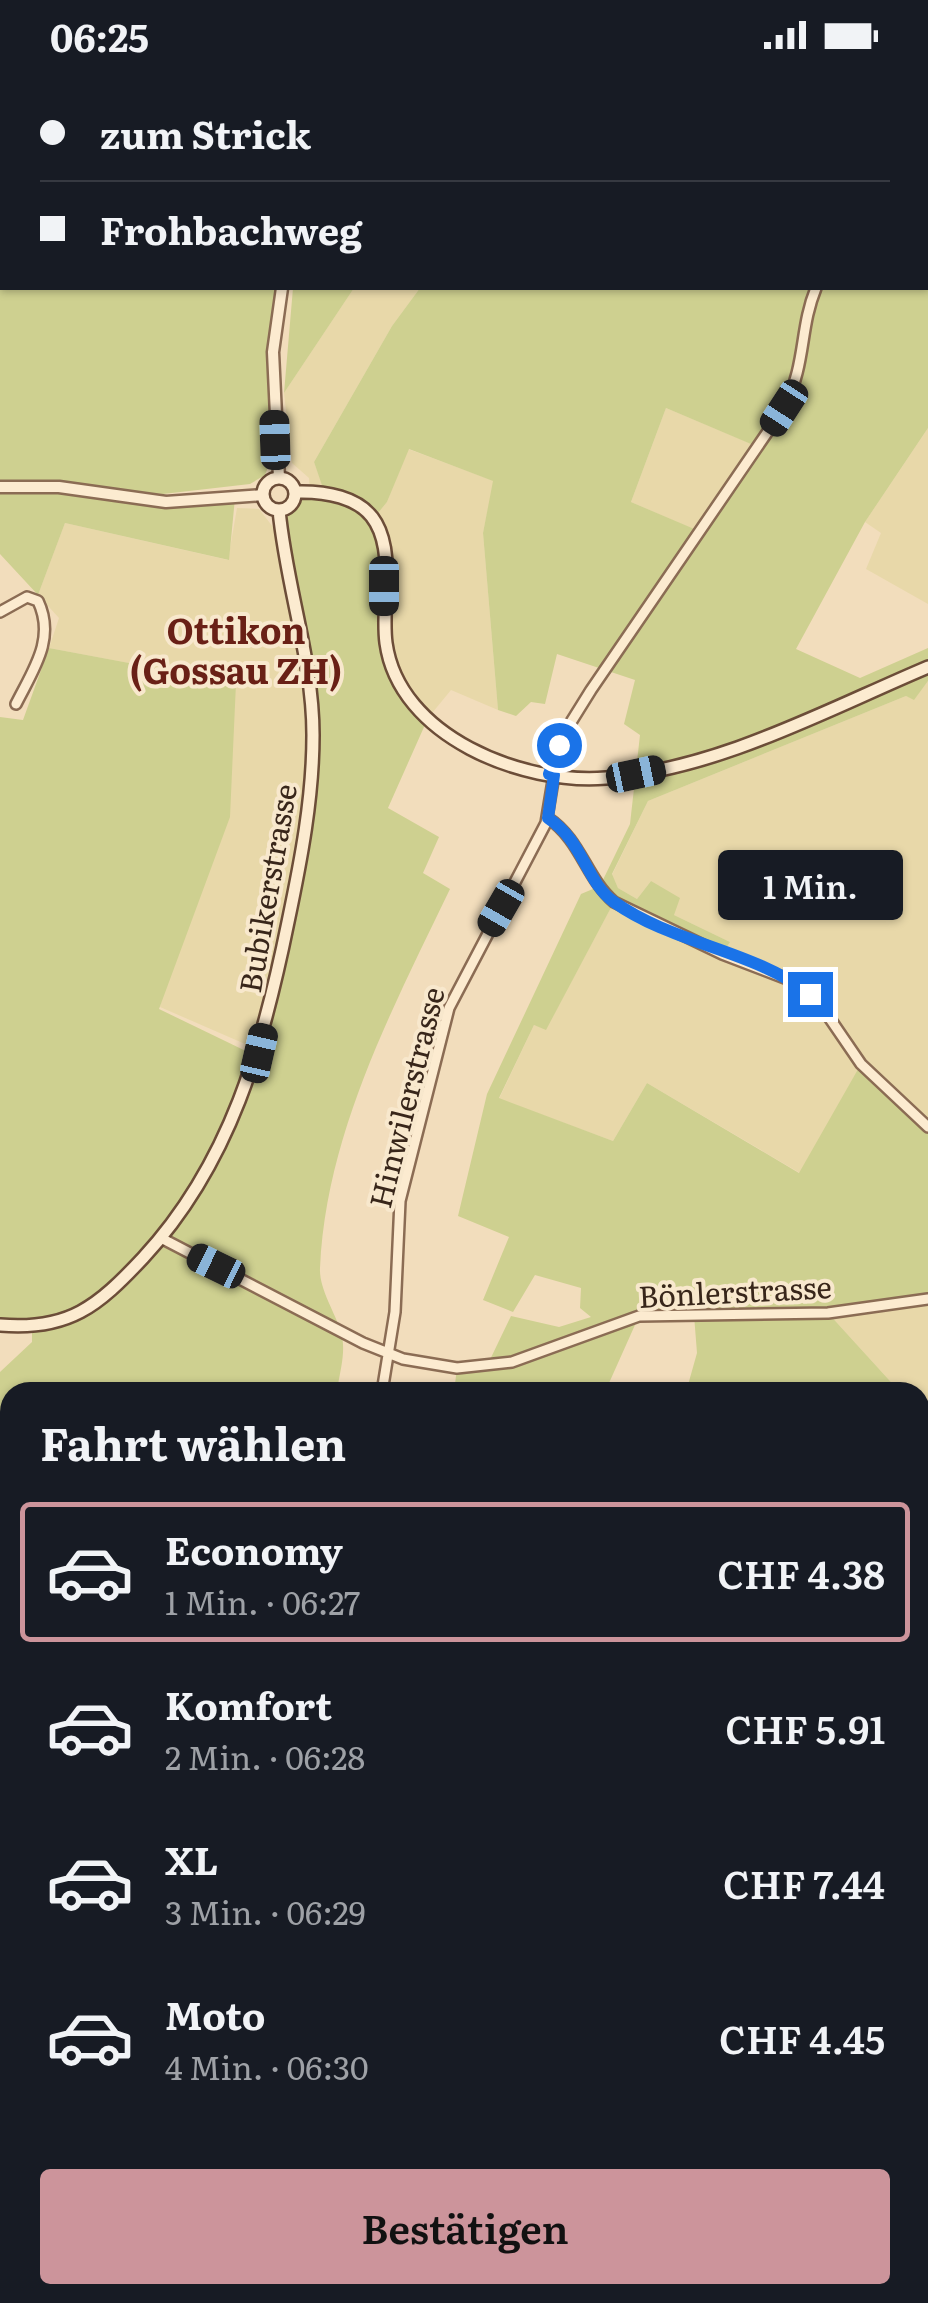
<!DOCTYPE html>
<html lang="de">
<head>
<meta charset="utf-8">
<style>
  body { margin:0; font-family:Literata,serif; background:#242831; color:#f1f3f6; height:100vh; display:flex; flex-direction:column; font-size:38px; white-space:nowrap }
  * { box-sizing:border-box; margin:0 }
  p { font-size:32px; color:#9ea1a6 }
  .icon { flex:none; width:55px; height:55px; fill:none; stroke:currentColor; stroke-width:2; stroke-linecap:round; stroke-linejoin:round }
  .map { position:relative; flex:1; overflow:hidden }
  .details { position:absolute; left:0px; top:1312px; width:930px; height:922px; display:flex; flex-direction:column; background:#171b24; border-radius:30px 30px 0 0; box-shadow:0 2px 8px #0004 }
  .details>* { flex:none }
  .guide { position:absolute; left:0px; top:0px; width:930px; height:220px; box-shadow:0 2px 8px #0004; display:grid; align-content:center; height:220px; padding:0 40px; background:#171b24 }
  .end { position:absolute; width:45px; height:45px; margin:-22px; border:12px solid #1a73e8; background:#fff; box-shadow:0 0 0 5px #fff }
  .from { border-radius:50% }
  .bubble { position:absolute; height:70px; border-radius:10px; background:#171b24; box-shadow:0 2px 8px #0004; font-size:32px; font-weight:600; line-height:70px; text-align:center }
  .car { position:absolute; width:30px; height:60px; margin:-30px -15px; border-radius:12px; box-shadow:0 0 8px 2px #0007; background:linear-gradient(#222 24%,#8ab4d8 0 40%,#222 0 76%,#8ab4d8 0 86%,#222 0) }
  .guide b { display:flex; align-items:center; gap:35px; height:95px; font-size:38px }
  .guide b+b { border-top:2px solid #363941 }
  .guide i { width:25px; height:25px; background:#f1f3f6 }
  ul { padding:0; list-style:none }
  li { display:flex; align-items:center; gap:30px; height:140px; margin:0 20px 15px; padding:0 20px; border:5px solid transparent; border-radius:10px }
  li div { flex:1 }
  li b { display:block; font-size:38px }
  li em { font-style:normal; font-weight:600 }
  li.selected { border-color:#cc949b }
  li>.icon { width:90px; height:90px; stroke-width:1.5 }
  h2 { padding:0 40px; font-size:45px; line-height:120px }
  .cta { display:flex; gap:20px; margin-top:auto; padding:20px 40px }
  .cta a { flex:1; height:115px; border-radius:10px; background:#cc949b; color:#111; font-size:40px; font-weight:600; line-height:115px; text-align:center }
  .status { display:flex; justify-content:space-between; align-items:center; height:70px; padding:0 50px; background:#171b24; direction:ltr }
  .status svg { height:28px; fill:currentColor }
  .map>svg:first-child { display:block }
</style>
</head>
<body>
<div class="status"><b>06:25</b><svg viewBox="0 0 49 12"><path d="M0 12V9h3v3zM5 12V6h3v6zM10 12V3h3v9zM15 12V0h3v12zM26 1h20v11H26zM47 4h2v5h-2z"/></svg></div>
<div class="map">
<svg width="928" height="2233" viewBox="0 0 928 2233">
  <rect width="100%" height="100%" fill="#f2ddbc"/>
  <!-- farmland -->
  <path fill="#e8d8a9" d="M354 218H420L392 256 314 392 326 424 310 422 309 408 292 393 284 323Z
    M666 338 759 377 700 462 631 432Z
    M928 358V534L866 499 881 463 865 452Z
    M408 379 494 411 483 463 498 640 451 620 428 648 393 599 374 448 387 432Z
    M237 438 259 439 273 457 299 581 308 669 300 767 267 928 252 977 160 937 235 613 49 578 59 548 38 525 65 453 228 490Z
    M928 611V1057L800 1103 647 1013 613 1071 499 1029 534 955 546 959 614 832 730 872 674 845 651 811 637 829 618 818 612 805 648 731 906 626 914 629Z
    M928 1229V1353L920 1344V1322H900L828 1243Z
    M928 1864V2233H760L765 2228 762 2225H920V1873Z
    M378 2225H646L642 2233H381Z"/>
  <!-- green -->
  <path fill="#ced090" fill-rule="evenodd" d="M0 0H311L2 2V218H283L270 392 265 405 250 414 163 424 93 420 138 430 235 428 229 490 65 453 38 525 0 484Z
    M323 0H928V358L865 452 796 579 860 608 928 578V611L914 630 906 626 648 731 612 804 618 818 637 829 651 811 680 828 674 845 730 872 722 884 614 832 546 960 534 955 499 1028 613 1071 647 1013 799 1103 861 994 928 1057V1229L828 1243 900 1322H686L697 1283 694 1245 639 1246 605 1322H454L457 1298H486L511 1246 559 1257 591 1247 580 1238 581 1218 535 1205 513 1242 483 1230 509 1167 458 1146 487 1024 581 824 600 816 630 754 640 665 624 654 635 610 557 584 545 634 531 632 516 646 498 640 483 463 493 411 409 379 387 432 374 448 379 459 387 581 428 648 388 738 439 767 423 803 450 819C393 938 326 1063 320 1198 319 1219 335 1242 341 1262 346 1280 341 1297 338 1315L353 1322H10V2225H378L381 2233H0V1302L32 1272V1257L0 1255V647L23 650 49 578 236 613 230 747 159 939 252 984 296 814 313 661 283 440 293 432 295 422 325 424 314 392 392 256 420 218H928V2ZM666 338 758 377 699 461 631 432Z
    M293 218H354L284 323Z
    M920 1457 928 1458V1864L920 1873Z
    M646 2225H762L766 2228 760 2233H642Z"/>
  <g fill="none" stroke-linecap="round" stroke-linejoin="round">
    <defs>
      <path id="minor" d="M925 2V0
        M0 542 27 527 38 531C56 569 33 600 16 634
        M549 704 563 665 591 620 784 338C807 292 799 260 816 218
        M548 748C581 770 586 808 614 832L722 884 795 912 822 937 861 994 928 1057
        M161 1168 363 1273 403 1289 457 1298 512 1292 639 1246 828 1243 928 1229
        M382 1322 395 1242 400 1131 449 938 546 753 554 705
        M359 2225 362 2233"/>
      <path id="tertiary" d="M312 2V0
        M279 408 273 282 282 218
        M0 417H59L166 432 263 425
        M920 2222 928 2218
        M894 2233 913 2225"/>
      <path id="secondary" d="M263 424a16 16 0 1 1 32 0a16 16 0 1 1-32 0Z
        M295 422C323 421 361 426 376 453 395 486 381 536 386 573 399 667 523 715 606 708 719 699 826 640 928 597
        M0 1255C69 1261 98 1236 143 1188 231 1093 263 975 288 852 301 790 313 728 313 665 313 589 286 516 279 440"/>
    </defs>
    <!-- minor casing -->
    <use href="#minor" stroke="#8b6c54" stroke-width="14"/>
    <!-- tertiary casing -->
    <use href="#tertiary" stroke="#8b6c54" stroke-width="15"/>
    <!-- secondary casing -->
    <use href="#secondary" stroke="#6c4d38" stroke-width="16"/>
    <!-- minor -->
    <use href="#minor" stroke="#fcebd0" stroke-width="9"/>
    <!-- tertiary -->
    <use href="#tertiary" stroke="#fcebd0" stroke-width="10"/>
    <!-- secondary -->
    <use href="#secondary" stroke="#fcebd0" stroke-width="11"/>
  </g>
  <g fill="none" stroke-linecap="round" stroke-linejoin="round">
    <!-- route -->
    <path stroke="#1a73e8" stroke-width="12" d="M559 675 549 704 554 705 548 748C584 772 586 812 614 832 673 874 753 880 810 924"/>
  </g>
  <g text-anchor="middle" dominant-baseline="central" stroke-width="8" stroke-linejoin="round" paint-order="stroke">
    <!-- street labels -->
    <g font-size="30" fill="#38261a" stroke="#f8e8cd">
      <text transform="translate(266 818) rotate(-80)">Bubikerstrasse</text>
      <text transform="translate(405 1027) rotate(-76)">Hinwilerstrasse</text>
      <text transform="translate(735 1220) rotate(-3)">Bönlerstrasse</text>
    </g>
    <!-- quarter labels -->
    <g font-size="35" font-weight="bold" fill="#692016" stroke="#f8e8cd">
      <text x="236" y="559">Ottikon<tspan x="236" dy="40">(Gossau ZH)</tspan></text>
    </g>
  </g>
</svg>
<i class="end from" style="left:559px;top:675px"></i>
<i class="end" style="left:810px;top:924px"></i>
<div class="bubble" style="left:718px;top:780px;width:185px">1 Min.</div>
<i class="car" style="left:784px;top:338px;rotate:213deg"></i>
<i class="car" style="left:275px;top:370px;rotate:358deg"></i>
<i class="car" style="left:384px;top:516px;rotate:180deg"></i>
<i class="car" style="left:636px;top:704px;rotate:78deg"></i>
<i class="car" style="left:501px;top:838px;rotate:210deg"></i>
<i class="car" style="left:259px;top:983px;rotate:13deg"></i>
<i class="car" style="left:216px;top:1196px;rotate:296deg"></i>
<div class="guide">
<b><i class="from"></i>zum Strick</b>
<b><i></i>Frohbachweg</b>
</div>
<section class="details">
<h2>Fahrt wählen</h2>
<ul>
<li class="selected"><svg class="icon" aria-label="car" viewBox="0 0 24 24"><path d="M5 17H2v-5l4-1 3-4h7l3 4 3 1v5h-3M9 17h6M6 11h13"/><circle cx="7" cy="17" r="2"/><circle cx="17" cy="17" r="2"/></svg><div><b>Economy</b><p>1 Min. · 06:27</p></div><em>CHF 4.38</em></li>
<li><svg class="icon" aria-label="car" viewBox="0 0 24 24"><path d="M5 17H2v-5l4-1 3-4h7l3 4 3 1v5h-3M9 17h6M6 11h13"/><circle cx="7" cy="17" r="2"/><circle cx="17" cy="17" r="2"/></svg><div><b>Komfort</b><p>2 Min. · 06:28</p></div><em>CHF 5.91</em></li>
<li><svg class="icon" aria-label="car" viewBox="0 0 24 24"><path d="M5 17H2v-5l4-1 3-4h7l3 4 3 1v5h-3M9 17h6M6 11h13"/><circle cx="7" cy="17" r="2"/><circle cx="17" cy="17" r="2"/></svg><div><b>XL</b><p>3 Min. · 06:29</p></div><em>CHF 7.44</em></li>
<li><svg class="icon" aria-label="car" viewBox="0 0 24 24"><path d="M5 17H2v-5l4-1 3-4h7l3 4 3 1v5h-3M9 17h6M6 11h13"/><circle cx="7" cy="17" r="2"/><circle cx="17" cy="17" r="2"/></svg><div><b>Moto</b><p>4 Min. · 06:30</p></div><em>CHF 4.45</em></li>
</ul>
<div class="cta"><a>Bestätigen</a></div>
</section>
</div>
</body>
</html>
